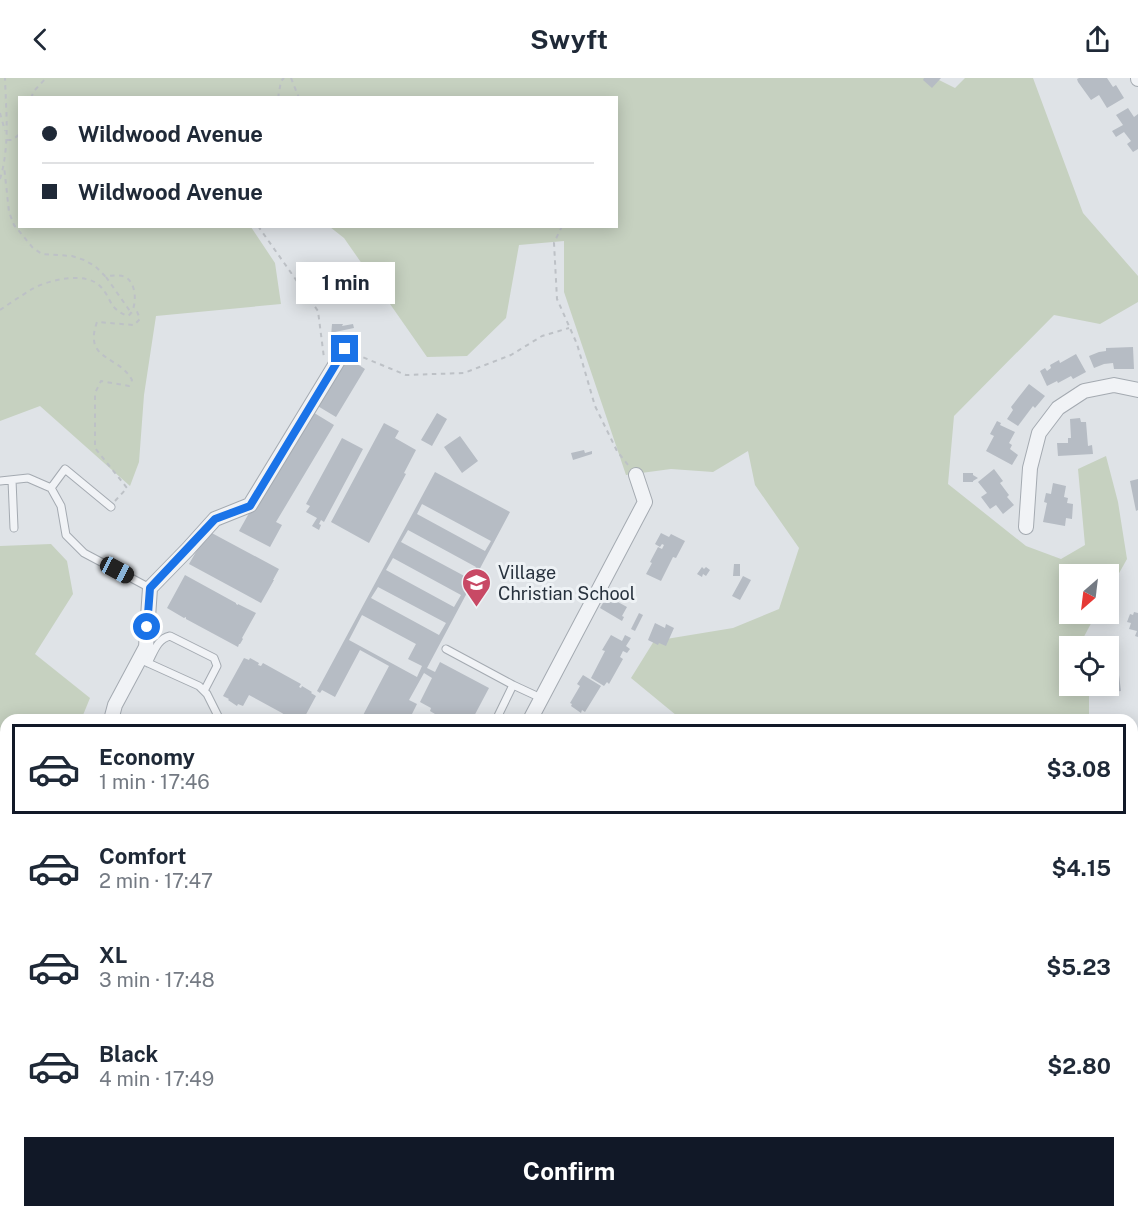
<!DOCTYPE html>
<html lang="en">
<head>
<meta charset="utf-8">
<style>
  body { margin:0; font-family:"Public Sans",sans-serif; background:#f2f2f3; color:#1f2937; height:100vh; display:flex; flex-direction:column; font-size:22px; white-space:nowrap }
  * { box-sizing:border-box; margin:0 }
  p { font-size:20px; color:#747a83 }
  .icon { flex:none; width:33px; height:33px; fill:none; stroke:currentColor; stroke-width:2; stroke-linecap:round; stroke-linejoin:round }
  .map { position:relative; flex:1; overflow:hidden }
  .panel { position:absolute; left:0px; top:636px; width:1138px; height:504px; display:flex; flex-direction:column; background:#fff; border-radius:18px 18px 0 0; box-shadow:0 3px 15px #0003 }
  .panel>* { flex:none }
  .top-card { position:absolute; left:18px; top:18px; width:600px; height:132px; border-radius:0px; box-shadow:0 3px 15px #0003; display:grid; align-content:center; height:132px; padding:0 24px; background:#fff }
  .needle { width:39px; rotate:208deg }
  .fabs { position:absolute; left:1059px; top:486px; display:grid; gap:12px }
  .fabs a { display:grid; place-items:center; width:60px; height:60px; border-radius:0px; background:#fff; box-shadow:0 3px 15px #0003; font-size:30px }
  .end { position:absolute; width:27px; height:27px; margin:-14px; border:8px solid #1a73e8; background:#fff; box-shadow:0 0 0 3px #fff }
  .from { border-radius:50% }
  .bubble { position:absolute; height:42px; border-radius:0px; background:#fff; box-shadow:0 3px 15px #0003; font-size:20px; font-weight:700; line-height:42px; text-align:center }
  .car { position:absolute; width:18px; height:36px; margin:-18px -9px; border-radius:8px; box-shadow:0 0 4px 2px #0007; background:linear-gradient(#222 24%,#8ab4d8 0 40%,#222 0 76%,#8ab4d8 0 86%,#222 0) }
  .top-card b { display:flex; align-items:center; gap:21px; height:57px; font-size:22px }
  .top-card b+b { border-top:2px solid #e0e1e3 }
  .top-card i { width:15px; height:15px; background:#1f2937 }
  ul { padding:10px 0 0; list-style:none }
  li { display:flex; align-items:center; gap:18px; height:90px; margin:0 12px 9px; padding:0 12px; border:3px solid transparent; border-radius:0px }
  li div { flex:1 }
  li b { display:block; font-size:22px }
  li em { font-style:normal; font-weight:700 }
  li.current { border-color:#111827 }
  li>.icon { width:54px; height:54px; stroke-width:1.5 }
  .cta { display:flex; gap:12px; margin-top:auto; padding:12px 24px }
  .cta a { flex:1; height:69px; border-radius:0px; background:#111827; color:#fff; font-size:24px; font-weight:700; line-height:69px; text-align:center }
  header { display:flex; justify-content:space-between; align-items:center; height:78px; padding:0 24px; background:#fff; font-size:27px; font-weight:700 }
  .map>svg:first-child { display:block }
</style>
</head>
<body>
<header><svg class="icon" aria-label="back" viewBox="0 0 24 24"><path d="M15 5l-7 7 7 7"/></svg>Swyft<svg class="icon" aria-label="share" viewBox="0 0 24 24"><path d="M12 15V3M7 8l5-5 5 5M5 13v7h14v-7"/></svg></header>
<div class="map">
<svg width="1138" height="1140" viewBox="0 0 1138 1140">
  <rect width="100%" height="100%" fill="#dfe3e7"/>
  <!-- green -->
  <path fill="#c6d1c0" d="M0 0H935L955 10 965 0H1033L1083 135 1138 198V224L1100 246 1054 237 954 338 948 406 1026 468 1061 481 1085 467 1078 391 1106 378 1118 424 1127 481 1109 513 1108 496H1070V536H1096L1079 568H1070V608H1089V642H682L631 600 654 563 733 550 779 531 799 470 755 407 748 373 713 394 671 391 626 397 564 214V163L519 167 506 240 467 278 427 279 344 160 330 149 616 148V20H20V148L251 149 275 185 281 226 156 238 144 317 139 384 130 408 40 328 0 343Z
    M51 466 67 483 73 516 35 576 90 620 81 642H6V656H0V468Z"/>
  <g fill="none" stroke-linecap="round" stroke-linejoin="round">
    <!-- stream -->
    <path stroke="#9bb3c6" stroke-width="4" d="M0 672H6
      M1132 936 1138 937"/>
  </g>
  <!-- building -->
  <path fill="#b6bcc4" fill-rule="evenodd" d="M924 0H941L932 10 923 2Z
    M1079 0H1107L1113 9 1116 7 1124 20 1107 30 1099 17 1091 22 1078 4 1077 1Z
    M1128 30 1134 39 1138 36V71L1133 74 1127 66 1131 63 1124 54 1116 59 1112 53 1123 47 1116 37Z
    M332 246H343L342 248 353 246 354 250 335 254V256L339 257V270L338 271H330Z
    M1133 269 1134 291H1114L1113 285 1104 286 1094 290 1089 278 1099 274 1106 273V270Z
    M1076 276 1086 294 1073 301 1071 298 1058 305 1057 303 1047 308 1040 293 1045 290 1047 293 1051 290 1050 287 1059 282 1060 285Z
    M345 278 365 291 336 339 316 327Z
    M1029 306 1045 318 1035 330 1033 328 1018 348 1007 341 1013 332 1011 329Z
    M311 333 334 347 276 444 282 447 270 469 239 453 253 428Z
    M437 335 447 341 432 368 421 362Z
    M1080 340 1081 344H1086L1088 368 1092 367 1093 376 1058 378 1057 365H1068V360H1071L1070 341Z
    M997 343 1001 345 1000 347 1015 354 1009 365 1012 367 1010 371 1018 377 1012 387 986 373 994 358 990 356Z
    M384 345 399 353 395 360 416 372 404 395 406 396 369 465 331 444Z
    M460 358 478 383 462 395 444 369Z
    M342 360 363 371 324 444 321 442 319 446 321 447 319 452 312 448 317 440 306 434 310 428 306 426Z
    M584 372 585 375 592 373V376L573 382 571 375Z
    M994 391 1003 403 1000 405 1009 417 1007 419 1014 427 1003 436 996 427 990 431 981 419 987 415 978 404Z
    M435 394 510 434 427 590 435 594 440 584 489 610 472 642H443L440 640V639L430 633 431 630 420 624 432 600 424 595 409 622 417 626 409 642H363L361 641 389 588 360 572 335 619 322 612 320 615 317 613ZM422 426 491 463 485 473 417 436ZM408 452 476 489 470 501 401 464ZM393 480 461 517 454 529 386 492ZM378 509 446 545 439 557 371 520ZM362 537 416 566 408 581 422 588 417 599 349 562Z
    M963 395H973V397L978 400 973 403V404H963Z
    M1138 401V432L1136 433 1130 403Z
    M1053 405 1066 408 1064 419 1068 420 1067 425 1073 426 1072 441 1066 440 1065 448 1043 444 1047 425 1044 424 1046 415 1051 416Z
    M208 453 279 491 273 502H274L261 525 189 486Z
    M661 455 669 459 671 456 685 463 676 480 673 479 661 503 646 496 652 485 650 484 658 469 662 471 664 467 662 466 660 469 655 466Z
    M734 486H740V498H733Z
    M702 489 704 491 706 489 710 492 706 498 703 496 702 499 697 496Z
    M185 497 236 525V526L238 527V526L256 535 242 560 243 561 240 566H239L238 569 186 541V539L184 540 167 530Z
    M743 498 751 502 740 522 732 518Z
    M607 518 627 529 622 538 624 539 622 543 600 530Z
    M1134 534 1138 535V559L1135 558 1137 553 1129 551 1131 545 1127 544 1130 536 1133 537Z
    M639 535 643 537 635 553 631 551Z
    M655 545 665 550 666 546 674 550 666 568 659 565 658 567 648 562Z
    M611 557 622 563 625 557 631 560 626 568 630 571 627 575 623 573 620 579 623 581 609 606 607 604 604 608 591 600 605 573 602 572Z
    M244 580 249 582 250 580 259 585 258 587 261 588 263 585 301 606 299 609 301 610 302 608 312 614 311 615 316 618 303 642H290L285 639 286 638 282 635 249 617 243 628 238 626 237 628 228 622 229 621 223 618Z
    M583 597 601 608 585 634 582 632 581 635 571 628 572 626 570 625 580 608 577 606Z
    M1112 597H1119L1121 613 1113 614Z
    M0 749 6 752V769L0 780Z
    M1138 757V776L1132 773V767Z
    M1138 822V846L1132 843V833Z
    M1132 850 1138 853V878L1132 875Z
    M1132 885 1138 888V908L1136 907 1132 914Z
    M6 932V962L0 959V943Z
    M6 994V1008L0 1005V995L4 998Z
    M1138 996V1018L1132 1015V998L1136 1000Z
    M0 1008 6 1010V1020L4 1022 0 1020Z
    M1136 1059 1138 1060 1137 1090 1132 1087V1065Z
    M256 1134H279L278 1136 286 1140H259L254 1137Z
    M529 1134H551L548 1140 540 1139V1140H525Z
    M733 1134H741L744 1135 743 1138 747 1140H729Z"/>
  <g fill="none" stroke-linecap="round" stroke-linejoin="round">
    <defs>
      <path id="service" d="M12 402 14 450
        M0 403 28 400 51 410 61 428 66 457 84 475 150 510
        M51 410 65 391 111 429
        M446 571 513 607
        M146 584 199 608 207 616 220 642
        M148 585C154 574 157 561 170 558L214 580 217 588 204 613
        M496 642 513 607 541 620
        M1132 947 1138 948
        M1132 1103 1138 1106"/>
      <path id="minor" d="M1138 0V1
        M1026 449 1030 390 1039 355 1058 330 1084 313 1114 307 1138 312
        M111 642 115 627 146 569 150 510 188 471 215 441 250 427 345 271
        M530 642 645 424 636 397
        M1132 803 1138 804
        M0 855 6 844
        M825 1134 836 1140
        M461 1140 464 1134
        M850 1140 854 1134"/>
      <path id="primary" d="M0 1090 6 1093
        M79 1134 90 1140"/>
    </defs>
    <!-- service casing -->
    <use href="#service" stroke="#a4aab1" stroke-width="9"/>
    <!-- minor casing -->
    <use href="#minor" stroke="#a4aab1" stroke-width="16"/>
    <!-- primary casing -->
    <use href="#primary" stroke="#9fa8b3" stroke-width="23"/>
    <!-- path -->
    <path stroke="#bdc1c6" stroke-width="2" stroke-dasharray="4.5 4.5" stroke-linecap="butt" d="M291 0 299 20
      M31 20 34 13 46 0
      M278 20 281 3 284 0
      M0 35 5 53
      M7 62H12L20 56
      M0 101C10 68 6 34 5 0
      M258 148 318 233 324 280
      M562 148 554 165 557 221 577 266 595 328 617 373 628 387
      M106 199 132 236
      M0 232C10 225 21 218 32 211 48 202 85 193 100 208 112 220 108 231 128 238 138 231 137 204 125 199 119 196 112 198 105 198L95 188 84 182 72 178 42 176 33 170 14 147 9 134 4 88
      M355 276 406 297 464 295 511 277 542 258 569 250
      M115 423 127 410 95 370V315L101 303 129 308 132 302C119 277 83 283 97 244L134 247 140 241 136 231
      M0 1113 6 1116
      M38 1134 48 1140"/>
    <!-- service -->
    <use href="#service" stroke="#f1f3f6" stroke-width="7"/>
    <!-- minor -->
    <use href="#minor" stroke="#f1f3f6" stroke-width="14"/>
    <!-- primary -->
    <use href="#primary" stroke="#fff" stroke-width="21"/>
  </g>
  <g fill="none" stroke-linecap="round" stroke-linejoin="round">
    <!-- route -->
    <path stroke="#1a73e8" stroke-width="8" d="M147 549 150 510 215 441 250 428 345 271"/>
  </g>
  <!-- icons -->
  <defs>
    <symbol id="school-pin" viewBox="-11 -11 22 30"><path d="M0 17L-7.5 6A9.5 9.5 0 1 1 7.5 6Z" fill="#c84965" stroke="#eef2f5"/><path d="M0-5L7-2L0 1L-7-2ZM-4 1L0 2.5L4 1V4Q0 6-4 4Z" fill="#fff"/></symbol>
  </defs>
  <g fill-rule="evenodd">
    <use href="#school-pin" x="460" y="488" width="33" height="45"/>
  </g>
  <g text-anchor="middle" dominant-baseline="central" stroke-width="6" stroke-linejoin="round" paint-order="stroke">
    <!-- poi labels -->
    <g font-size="18" fill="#28323e" stroke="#eef2f5" text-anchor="start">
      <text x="498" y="494">Village<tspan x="498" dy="21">Christian School</tspan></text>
    </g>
  </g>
</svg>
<div class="fabs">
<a><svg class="needle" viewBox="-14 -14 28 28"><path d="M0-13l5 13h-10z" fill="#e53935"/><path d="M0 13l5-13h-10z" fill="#747a83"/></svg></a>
<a><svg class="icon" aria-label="locate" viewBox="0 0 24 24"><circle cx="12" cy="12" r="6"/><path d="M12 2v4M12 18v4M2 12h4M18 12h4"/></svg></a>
</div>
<i class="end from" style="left:147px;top:549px"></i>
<i class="end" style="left:345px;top:271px"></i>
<div class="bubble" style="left:296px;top:184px;width:99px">1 min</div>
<i class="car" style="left:117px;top:492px;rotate:118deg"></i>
<div class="top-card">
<b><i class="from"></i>Wildwood Avenue</b>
<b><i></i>Wildwood Avenue</b>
</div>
<section class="panel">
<ul>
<li class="current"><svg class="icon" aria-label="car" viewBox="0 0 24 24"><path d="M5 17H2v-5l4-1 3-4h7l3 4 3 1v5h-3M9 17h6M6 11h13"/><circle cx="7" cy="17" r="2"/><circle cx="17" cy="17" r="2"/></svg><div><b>Economy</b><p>1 min · 17:46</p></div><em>$3.08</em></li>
<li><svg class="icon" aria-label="car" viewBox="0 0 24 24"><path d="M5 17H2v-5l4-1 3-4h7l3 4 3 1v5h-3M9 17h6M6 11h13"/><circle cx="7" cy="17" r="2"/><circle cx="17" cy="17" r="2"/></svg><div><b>Comfort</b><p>2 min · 17:47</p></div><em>$4.15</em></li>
<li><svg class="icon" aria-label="car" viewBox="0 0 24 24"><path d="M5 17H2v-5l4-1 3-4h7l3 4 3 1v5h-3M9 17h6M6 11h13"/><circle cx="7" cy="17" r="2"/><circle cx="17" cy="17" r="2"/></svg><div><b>XL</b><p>3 min · 17:48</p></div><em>$5.23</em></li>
<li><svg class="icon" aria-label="car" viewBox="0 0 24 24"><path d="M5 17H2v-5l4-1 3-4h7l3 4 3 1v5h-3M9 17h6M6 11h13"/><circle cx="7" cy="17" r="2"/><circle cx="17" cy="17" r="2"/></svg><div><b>Black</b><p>4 min · 17:49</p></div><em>$2.80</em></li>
</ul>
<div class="cta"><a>Confirm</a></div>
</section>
</div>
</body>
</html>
